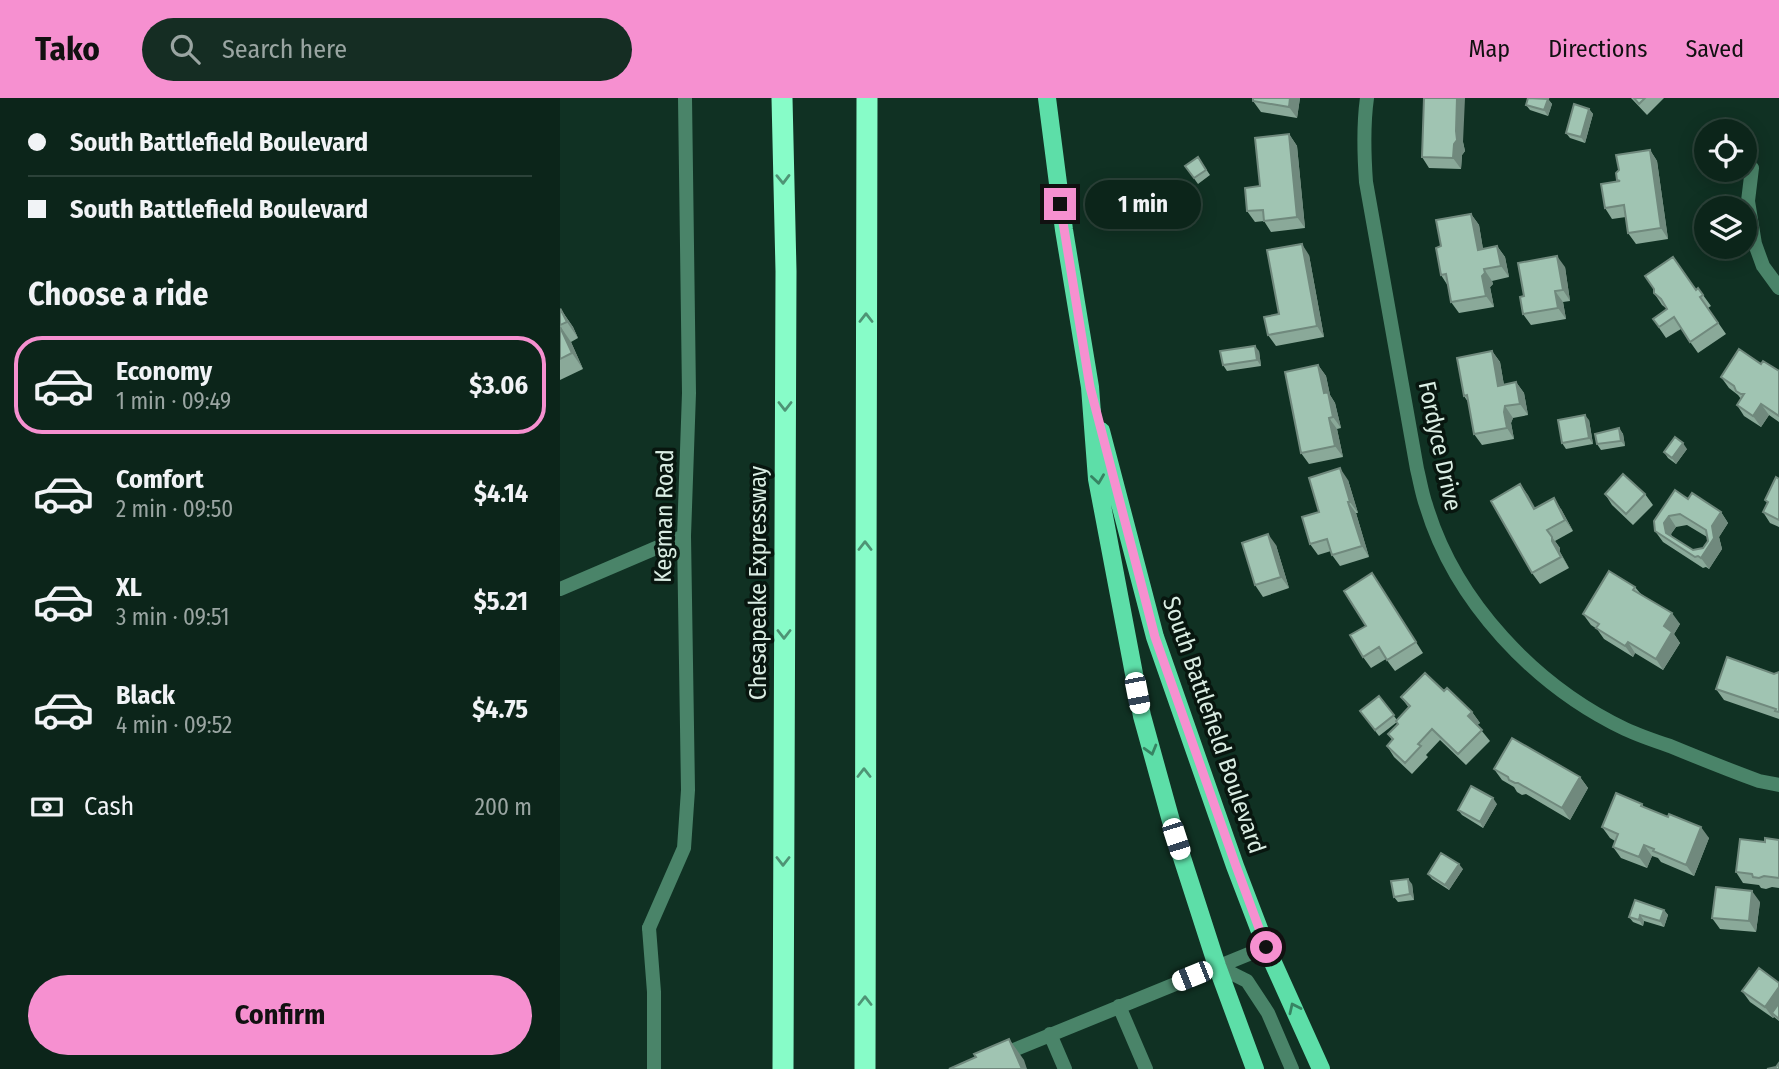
<!DOCTYPE html>
<html lang="en">
<head>
<meta charset="utf-8">
<style>
  body { margin:0; font-family:"Fira Sans Condensed",sans-serif; background:#152d23; color:#f1f3f6; height:100vh; display:flex; flex-direction:column; font-size:26px; white-space:nowrap }
  * { box-sizing:border-box; margin:0 }
  p { font-size:23px; color:#9aa5a2 }
  .icon { flex:none; width:38px; height:38px; fill:none; stroke:currentColor; stroke-width:2; stroke-linecap:round; stroke-linejoin:round }
  .map { position:relative; flex:1; overflow:hidden }
  .drawer { display:flex; flex-direction:column; background:#0c251a; width:560px }
  .drawer>* { flex:none }
  .guide { display:grid; align-content:center; height:154px; padding:0 28px; background:#0c251a }
  .fabs { position:absolute; left:1134px; top:21px; display:grid; gap:14px }
  .fabs a { display:grid; place-items:center; width:63px; height:63px; border-radius:50%; background:#0c251a; box-shadow:0 4px 18px #0003,0 0 0 2px #2c4239; font-size:35px }
  .end { position:absolute; width:32px; height:32px; margin:-16px; border:9px solid #f690d0; background:#111; box-shadow:0 0 0 4px #111 }
  .from { border-radius:50% }
  .bubble { position:absolute; height:49px; border-radius:24px; background:#0c251a; box-shadow:0 4px 18px #0003,0 0 0 2px #2c4239; font-size:23px; font-weight:700; line-height:49px; text-align:center }
  .car { position:absolute; width:21px; height:42px; margin:-21px -10px; border-radius:9px; box-shadow:0 0 5px 2px #0007; background:linear-gradient(#fff 24%,#345 0 40%,#fff 0 76%,#345 0 86%,#fff 0) }
  .guide b { display:flex; align-items:center; gap:24px; height:66px; font-size:26px }
  .guide b+b { border-top:2px solid #2c4239 }
  .guide i { width:18px; height:18px; background:#f1f3f6 }
  ul { padding:0; list-style:none }
  li { display:flex; align-items:center; gap:21px; height:98px; margin:0 14px 10px; padding:0 14px; border:4px solid transparent; border-radius:28px }
  li div { flex:1 }
  li b { display:block; font-size:26px }
  li em { font-style:normal; font-weight:700 }
  li.active { border-color:#f690d0 }
  li>.icon { width:63px; height:63px; stroke-width:1.5 }
  h2 { padding:0 28px; font-size:32px; line-height:84px }
  .pay { display:flex; align-items:center; gap:18px; height:77px; padding:0 28px; font-size:26px }
  .pay p { margin-inline-start:auto }
  .action { display:flex; gap:14px; margin-top:auto; padding:14px 28px }
  .action a { flex:1; height:80px; border-radius:42px; background:#f690d0; color:#111; font-size:28px; font-weight:700; line-height:80px; text-align:center }
  header { display:flex; align-items:center; gap:42px; box-sizing:border-box; height:98px; padding:0 35px; background:#f690d0; color:#111 }
  header strong { font-size:33px }
  nav { display:flex; gap:38px; margin-inline-start:auto; font-size:24px }
  .search { width:490px; height:63px; background:#152d23; display:flex; align-items:center; gap:18px; box-sizing:border-box; padding:0 24px; border-radius:38px; color:#9aa5a2; font-size:26px }
  main { display:flex; flex:1; min-height:0 }
  .map>svg:first-child { display:block }
</style>
</head>
<body>
<header>
<strong>Tako</strong>
<div class="search"><svg class="icon" aria-label="search" viewBox="0 0 24 24"><circle cx="10" cy="10" r="6"/><path d="M15 15l6 6"/></svg>Search here</div>
<nav><a>Map</a><a>Directions</a><a>Saved</a></nav>
</header>
<main>
<section class="drawer">
<div class="guide">
<b><i class="from"></i>South Battlefield Boulevard</b>
<b><i></i>South Battlefield Boulevard</b>
</div>
<h2>Choose a ride</h2>
<ul>
<li class="active"><svg class="icon" aria-label="car" viewBox="0 0 24 24"><path d="M5 17H2v-5l4-1 3-4h7l3 4 3 1v5h-3M9 17h6M6 11h13"/><circle cx="7" cy="17" r="2"/><circle cx="17" cy="17" r="2"/></svg><div><b>Economy</b><p>1 min · 09:49</p></div><em>$3.06</em></li>
<li><svg class="icon" aria-label="car" viewBox="0 0 24 24"><path d="M5 17H2v-5l4-1 3-4h7l3 4 3 1v5h-3M9 17h6M6 11h13"/><circle cx="7" cy="17" r="2"/><circle cx="17" cy="17" r="2"/></svg><div><b>Comfort</b><p>2 min · 09:50</p></div><em>$4.14</em></li>
<li><svg class="icon" aria-label="car" viewBox="0 0 24 24"><path d="M5 17H2v-5l4-1 3-4h7l3 4 3 1v5h-3M9 17h6M6 11h13"/><circle cx="7" cy="17" r="2"/><circle cx="17" cy="17" r="2"/></svg><div><b>XL</b><p>3 min · 09:51</p></div><em>$5.21</em></li>
<li><svg class="icon" aria-label="car" viewBox="0 0 24 24"><path d="M5 17H2v-5l4-1 3-4h7l3 4 3 1v5h-3M9 17h6M6 11h13"/><circle cx="7" cy="17" r="2"/><circle cx="17" cy="17" r="2"/></svg><div><b>Black</b><p>4 min · 09:52</p></div><em>$4.75</em></li>
</ul>
<div class="pay"><svg class="icon" aria-label="cash" viewBox="0 0 24 24"><path d="M3 7h18v10H3z"/><circle cx="12" cy="12" r="2"/></svg>Cash<p>200 m</p></div>
<div class="action"><a>Confirm</a></div>
</section>
<div class="map">
<svg width="1219" height="971" viewBox="0 0 1219 971">
  <rect width="100%" height="100%" fill="#103123"/>
  <g fill="none" stroke-linecap="round" stroke-linejoin="round">
    <!-- lane -->
    <path stroke="#4a8469" stroke-width="14" d="M89 830 94 894V971
      M657 868 687 883 708 915 732 971
      M559 908 586 971
      M490 936 505 971
      M407 971 706 849"/>
    <!-- street -->
    <path stroke="#4a8469" stroke-width="14" d="M807 0C803 28 804 56 806 84L857 371C860 383 862 396 866 407 895 504 975 588 1065 631 1080 638 1095 643 1110 648 1139 660 1169 672 1199 683L1219 687
      M1192 70 1188 103 1195 146 1203 168 1219 190
      M0 491 124 438
      M89 830 124 750 128 692 124 438 129 295 125 0"/>
    <!-- primary -->
    <path stroke="#5ddea8" stroke-width="18" d="M487 0 504 132 530 289 537 381 582 618 616 741 657 868 695 971
      M541 333 595 539 675 768 706 849 761 971"/>
    <!-- highway -->
    <path stroke="#87fcc8" stroke-width="21" d="M222 0 226 173 223 971
      M305 971 307 0"/>
  </g>
  <!-- wall -->
  <path fill="#8aa999" fill-rule="evenodd" d="M740 0 737 20 701 14 693 3Z
    M1071 0H1104L1087 17Z
    M988 1 992 6 988 18 970 12 966 7Z
    M1029 11 1033 16 1025 45 1010 40 1006 35Z
    M729 36 737 48 745 130 711 134 704 123 695 124 687 113Z
    M903 44 905 53 902 57 901 71 869 70 862 59Z
    M1090 52 1097 63 1108 141 1076 146 1068 135 1066 119 1052 121 1045 110 1058 84 1057 82Z
    M638 59 650 77 638 86 625 68Z
    M911 116 919 127 923 151 937 148 945 159 949 179 932 183 933 186 930 189 934 209 899 215 891 204 888 188 881 177V148Z
    M749 157 764 239 716 248 708 237Z
    M1005 169 1010 203 1003 204 1006 221 971 227 963 216 964 198Z
    M1138 190 1151 208 1148 210 1166 236 1138 255 1121 231 1106 240 1093 221 1107 211 1102 207 1094 195 1136 192Z
    M0 210 13 229 18 240 11 244 23 271 0 282Z
    M699 253 701 268 667 273 663 267Z
    M932 253 940 264 944 287 956 284 964 295 968 317 953 320 951 325 954 341 922 347 914 336 908 304 904 298Z
    M1201 266 1219 273V324L1209 317 1201 329 1184 318 1177 307 1181 301 1178 297 1169 290 1161 279Z
    M758 267 766 278 770 297 775 305 781 330 777 331 783 359 749 366 741 355Z
    M1029 322 1033 346 1006 351 1002 345Z
    M1059 330 1063 336 1065 348 1041 352 1037 346Z
    M1127 351 1116 366 1108 360 1104 354Z
    M1219 381V429L1210 425 1203 414 1207 405 1205 402Z
    M788 382 798 415H796L809 459 780 468 772 457 771 453 758 457 750 446 759 414Z
    M960 386 975 411H1001L1013 433 995 443 1000 450V454L1009 470 980 486 972 475Z
    M1045 396H1085L1093 407 1073 427 1052 407Z
    M1128 401 1161 414 1168 425 1159 439 1162 451 1149 471 1146 469 1143 470 1103 444 1095 433 1094 423ZM1127 427 1147 439 1148 443 1143 450 1133 452 1112 439 1111 436 1116 429Z
    M716 447 729 490 703 499 695 487Z
    M812 475 863 555 835 573 826 561 811 570 803 559 806 528Z
    M1075 489 1080 495 1120 526 1114 536 1120 545 1103 572 1075 555 1073 559 1044 541 1037 531 1031 527 1023 516Z
    M1219 574V621L1164 602 1156 591Z
    M884 593 912 614 920 625 917 627 930 643 906 667 880 642 866 657 868 659 852 676 834 659 827 648 832 642 828 636 838 626 837 624 819 638 800 613 819 598 837 622 849 610 841 599Z
    M934 671 1020 679 1028 690 1010 722 966 696 962 697 957 694 954 689 942 682Z
    M937 706 923 730 902 717 898 712Z
    M1082 706 1084 709 1149 740 1134 778 1101 764 1098 760 1092 758 1087 770 1061 760 1053 749 1055 743 1050 740 1042 729Z
    M1219 742V790L1212 789 1206 791 1201 790 1199 787 1183 785 1176 774 1205 744Z
    M903 771 889 792 872 781 868 776Z
    M852 786 854 802 838 804 834 799Z
    M1200 804 1196 834 1160 831 1152 820Z
    M1104 812 1108 817 1104 829 1084 823 1083 828 1073 824 1069 819Z
    M1219 885V923L1214 919 1213 920 1190 904 1182 893Z"/>
  <!-- shaded-wall -->
  <path fill="#70897d" d="M730 0H740L737 20 729 9Z
    M897 0H905L903 44 905 53 902 57 901 71 893 60Z
    M988 1 992 6 988 18 984 12Z
    M1029 11 1033 16 1025 45 1021 39Z
    M729 36 737 48 745 130 737 119Z
    M1090 52 1097 63 1108 141 1101 130Z
    M911 116 919 127 925 163 918 152Z
    M742 146 749 157 764 239 757 228Z
    M937 148 945 159 949 179 941 168Z
    M997 158 1005 169 1010 203 1003 192Z
    M924 171 932 183 933 186 930 189 934 209 926 198 922 178Z
    M995 193 1003 204 1006 221 998 210Z
    M0 210 5 220 1 212 13 229 18 240 0 214Z
    M0 228 11 244 23 271 12 255Z
    M695 248 699 253 701 268 697 262Z
    M932 253 940 264 946 299 938 288Z
    M758 267 766 278 770 297 775 305 781 330 773 319 764 295Z
    M956 284 964 295 968 317 960 306Z
    M1201 306 1209 317 1201 329 1193 318Z
    M945 308 953 320 951 325 954 341 947 330 944 314Z
    M1025 317 1029 322 1033 346 1029 340Z
    M769 320 777 331 783 359 775 348Z
    M1059 330 1063 336 1065 348 1061 343Z
    M1123 345 1127 351 1116 366 1112 360Z
    M780 370 788 382 798 415 790 404Z
    M960 386 968 397 982 422 974 411Z
    M994 400 1001 411 1013 433 1005 422Z
    M788 404 796 415 809 459 802 448Z
    M1161 414 1168 425 1159 439 1162 451 1149 471 1141 460 1154 440 1152 428Z
    M1109 418 1116 429 1111 436 1113 444 1106 435 1104 425Z
    M708 436 716 447 729 490 721 479Z
    M992 439 1000 450V454L1009 470 992 443Z
    M1112 515 1120 526 1114 536 1120 545 1103 572 1096 561 1104 528Z
    M1068 544 1075 555 1073 559 1065 548Z
    M912 614 920 625 915 629 908 618Z
    M1020 679 1028 690 1010 722 1002 710Z
    M933 700 937 706 923 730 920 724Z
    M1141 729 1149 740 1134 778 1126 767Z
    M1084 747 1092 758 1087 770 1079 759Z
    M899 766 903 771 889 792 885 787Z
    M848 781 852 786 854 802 850 796Z
    M1192 793 1200 804 1196 834 1189 823Z
    M1104 812 1108 817 1104 829 1100 823Z
    M1080 817 1084 823 1083 828 1079 822Z
    M1219 889V911L1212 915 1214 919 1213 920 1205 909Z
    M449 941 464 962 467 971H462Z"/>
  <!-- building -->
  <path fill="#a0c4b2" stroke="#70897d" stroke-width="2" fill-rule="evenodd" d="M693 0H730L729 9 693 3Z
    M864 0H897L896 33 897 42 894 46 893 60 862 59Z
    M968 0 988 1 984 12 966 7Z
    M1074 0H1085L1079 6Z
    M1014 6 1029 11 1021 39 1006 35Z
    M729 36 737 119 704 123 703 112 687 113 685 90 700 88 695 40Z
    M1090 52 1101 130 1068 135 1064 107 1045 110 1041 86 1060 83 1057 82 1056 75 1059 72 1056 57Z
    M638 59 646 72 634 80 625 68Z
    M911 116 918 152 937 148 941 168 924 171 925 175 922 178 926 198 891 204 886 176 881 177 876 150 881 148 876 122Z
    M742 146 757 228 708 237 704 219 719 216 707 152Z
    M997 158 1003 192 995 193 998 210 963 216 960 199 964 198 958 165Z
    M1113 159 1136 192 1138 190 1143 197 1140 199 1158 225 1130 244 1114 219 1099 229 1093 221 1107 211 1101 201 1094 195V191L1085 178Z
    M1 212 7 224 0 227V213Z
    M0 229 12 255 0 261Z
    M695 248 697 262 663 267 660 253Z
    M1179 251 1201 266 1203 263 1219 273V318L1201 306 1193 318 1177 307 1184 296H1181L1176 293 1174 288 1161 279Z
    M932 253 938 288 956 284 960 306 945 308 944 314 947 330 914 336 907 297 904 298 897 260Z
    M758 267 764 295 768 294 773 319 769 320 775 348 741 355 725 274Z
    M1025 317 1029 340 1002 345 998 322Z
    M1059 330 1061 343 1037 346 1035 336Z
    M1115 339 1123 345 1112 360 1104 354Z
    M780 370 790 404H788L802 448 772 457 767 441 750 446 742 419 759 414 749 380Z
    M1063 376 1085 396 1066 416 1045 396Z
    M1216 379 1219 381V422L1203 414 1208 404 1205 402Z
    M960 386 974 411 994 400 1005 422 987 432 992 439V443L1001 459 972 475 931 403Z
    M1115 392 1128 401 1132 395 1161 414 1152 428 1154 440 1141 460 1138 458 1135 459 1095 433 1094 423ZM1120 416 1146 432 1148 443 1143 450 1133 452 1106 435 1104 425 1109 418Z
    M708 436 721 479 695 487 682 445Z
    M1049 473 1075 489 1073 492 1112 515 1104 528 1112 534 1096 561 1068 544 1065 548 1036 530 1039 526 1023 516Z
    M812 475 856 544 827 562 819 549 803 559 790 537 806 528 784 493Z
    M1167 559 1214 576 1219 574V614L1215 613 1216 611 1156 591Z
    M865 575 884 593 887 590 912 614 908 618 922 632 898 656 872 631 858 646 861 648 845 665 827 648 833 641 828 636 838 626 836 623 850 608 841 599Z
    M819 598 834 617 815 632 800 613Z
    M952 640 1020 679 1002 710 958 685H955L949 682 948 679 934 671Z
    M911 688 933 700 920 724 898 712Z
    M1056 695 1082 706 1081 708 1108 719 1109 716 1141 729 1126 767 1093 753 1094 751 1084 747 1079 759 1053 749 1058 736 1042 729Z
    M1205 740 1219 742V780L1204 778 1199 780 1193 779 1192 776 1176 774 1180 741 1205 744Z
    M881 755 899 766 885 787 868 776Z
    M848 781 850 796 834 799 831 783Z
    M1156 789 1192 793 1189 823 1152 820Z
    M1075 802 1104 812 1100 823 1080 817 1079 822 1069 819Z
    M1199 870 1219 885V889L1205 909 1182 893Z
    M1219 905V921L1212 915Z
    M449 941 462 971H389L416 959 414 956Z
    M1219 965V971H1207L1216 969Z"/>
  <!-- one-way arrows -->
  <defs><path id="oneway-chevron" d="M-2-3.5L2.5 0L-2 3.5" fill="none" stroke-width="1.6" stroke-linecap="round" stroke-linejoin="round" transform="scale(1.75)"/></defs>
  <g stroke="#4e9475">
    <use href="#oneway-chevron" transform="translate(223 81) rotate(89)"/>
    <use href="#oneway-chevron" transform="translate(306 220) rotate(-90)"/>
    <use href="#oneway-chevron" transform="translate(225 308) rotate(90)"/>
    <use href="#oneway-chevron" transform="translate(305 448) rotate(-90)"/>
    <use href="#oneway-chevron" transform="translate(224 536) rotate(90)"/>
    <use href="#oneway-chevron" transform="translate(304 675) rotate(-90)"/>
    <use href="#oneway-chevron" transform="translate(223 763) rotate(90)"/>
    <use href="#oneway-chevron" transform="translate(305 903) rotate(-90)"/>
  </g>
  <g stroke="#378463">
    <use href="#oneway-chevron" transform="translate(538 381) rotate(82)"/>
    <use href="#oneway-chevron" transform="translate(591 652) rotate(74)"/>
    <use href="#oneway-chevron" transform="translate(734 910) rotate(-115)"/>
  </g>
  <g fill="none" stroke-linecap="round" stroke-linejoin="round">
    <!-- route -->
    <path stroke="#f690d0" stroke-width="9" d="M500 106 530 289 595 539 676 768 706 849"/>
  </g>
  <g text-anchor="middle" dominant-baseline="central" stroke-width="7" stroke-linejoin="round" paint-order="stroke">
    <!-- street labels -->
    <g font-size="24" fill="#daede3" stroke="#08160f">
      <text transform="translate(880 348) rotate(78)">Fordyce Drive</text>
      <text transform="translate(104 418) rotate(-89)">Kegman Road</text>
      <text transform="translate(198 485) rotate(-90)">Chesapeake Expressway</text>
      <text transform="translate(654 627) rotate(71)">South Battlefield Boulevard</text>
    </g>
  </g>
</svg>
<div class="fabs">
<a><svg class="icon" aria-label="locate" viewBox="0 0 24 24"><circle cx="12" cy="12" r="6"/><path d="M12 2v4M12 18v4M2 12h4M18 12h4"/></svg></a>
<a><svg class="icon" aria-label="layers" viewBox="0 0 24 24"><path d="M12 4l9 5-9 5-9-5zM3 14l9 5 9-5"/></svg></a>
</div>
<i class="end from" style="left:706px;top:849px"></i>
<i class="end" style="left:500px;top:106px"></i>
<div class="bubble" style="left:525px;top:82px;width:116px">1 min</div>
<i class="car" style="left:577px;top:595px;rotate:169deg"></i>
<i class="car" style="left:616px;top:741px;rotate:162deg"></i>
<i class="car" style="left:632px;top:878px;rotate:248deg"></i>
</div>
</main>
</body>
</html>
